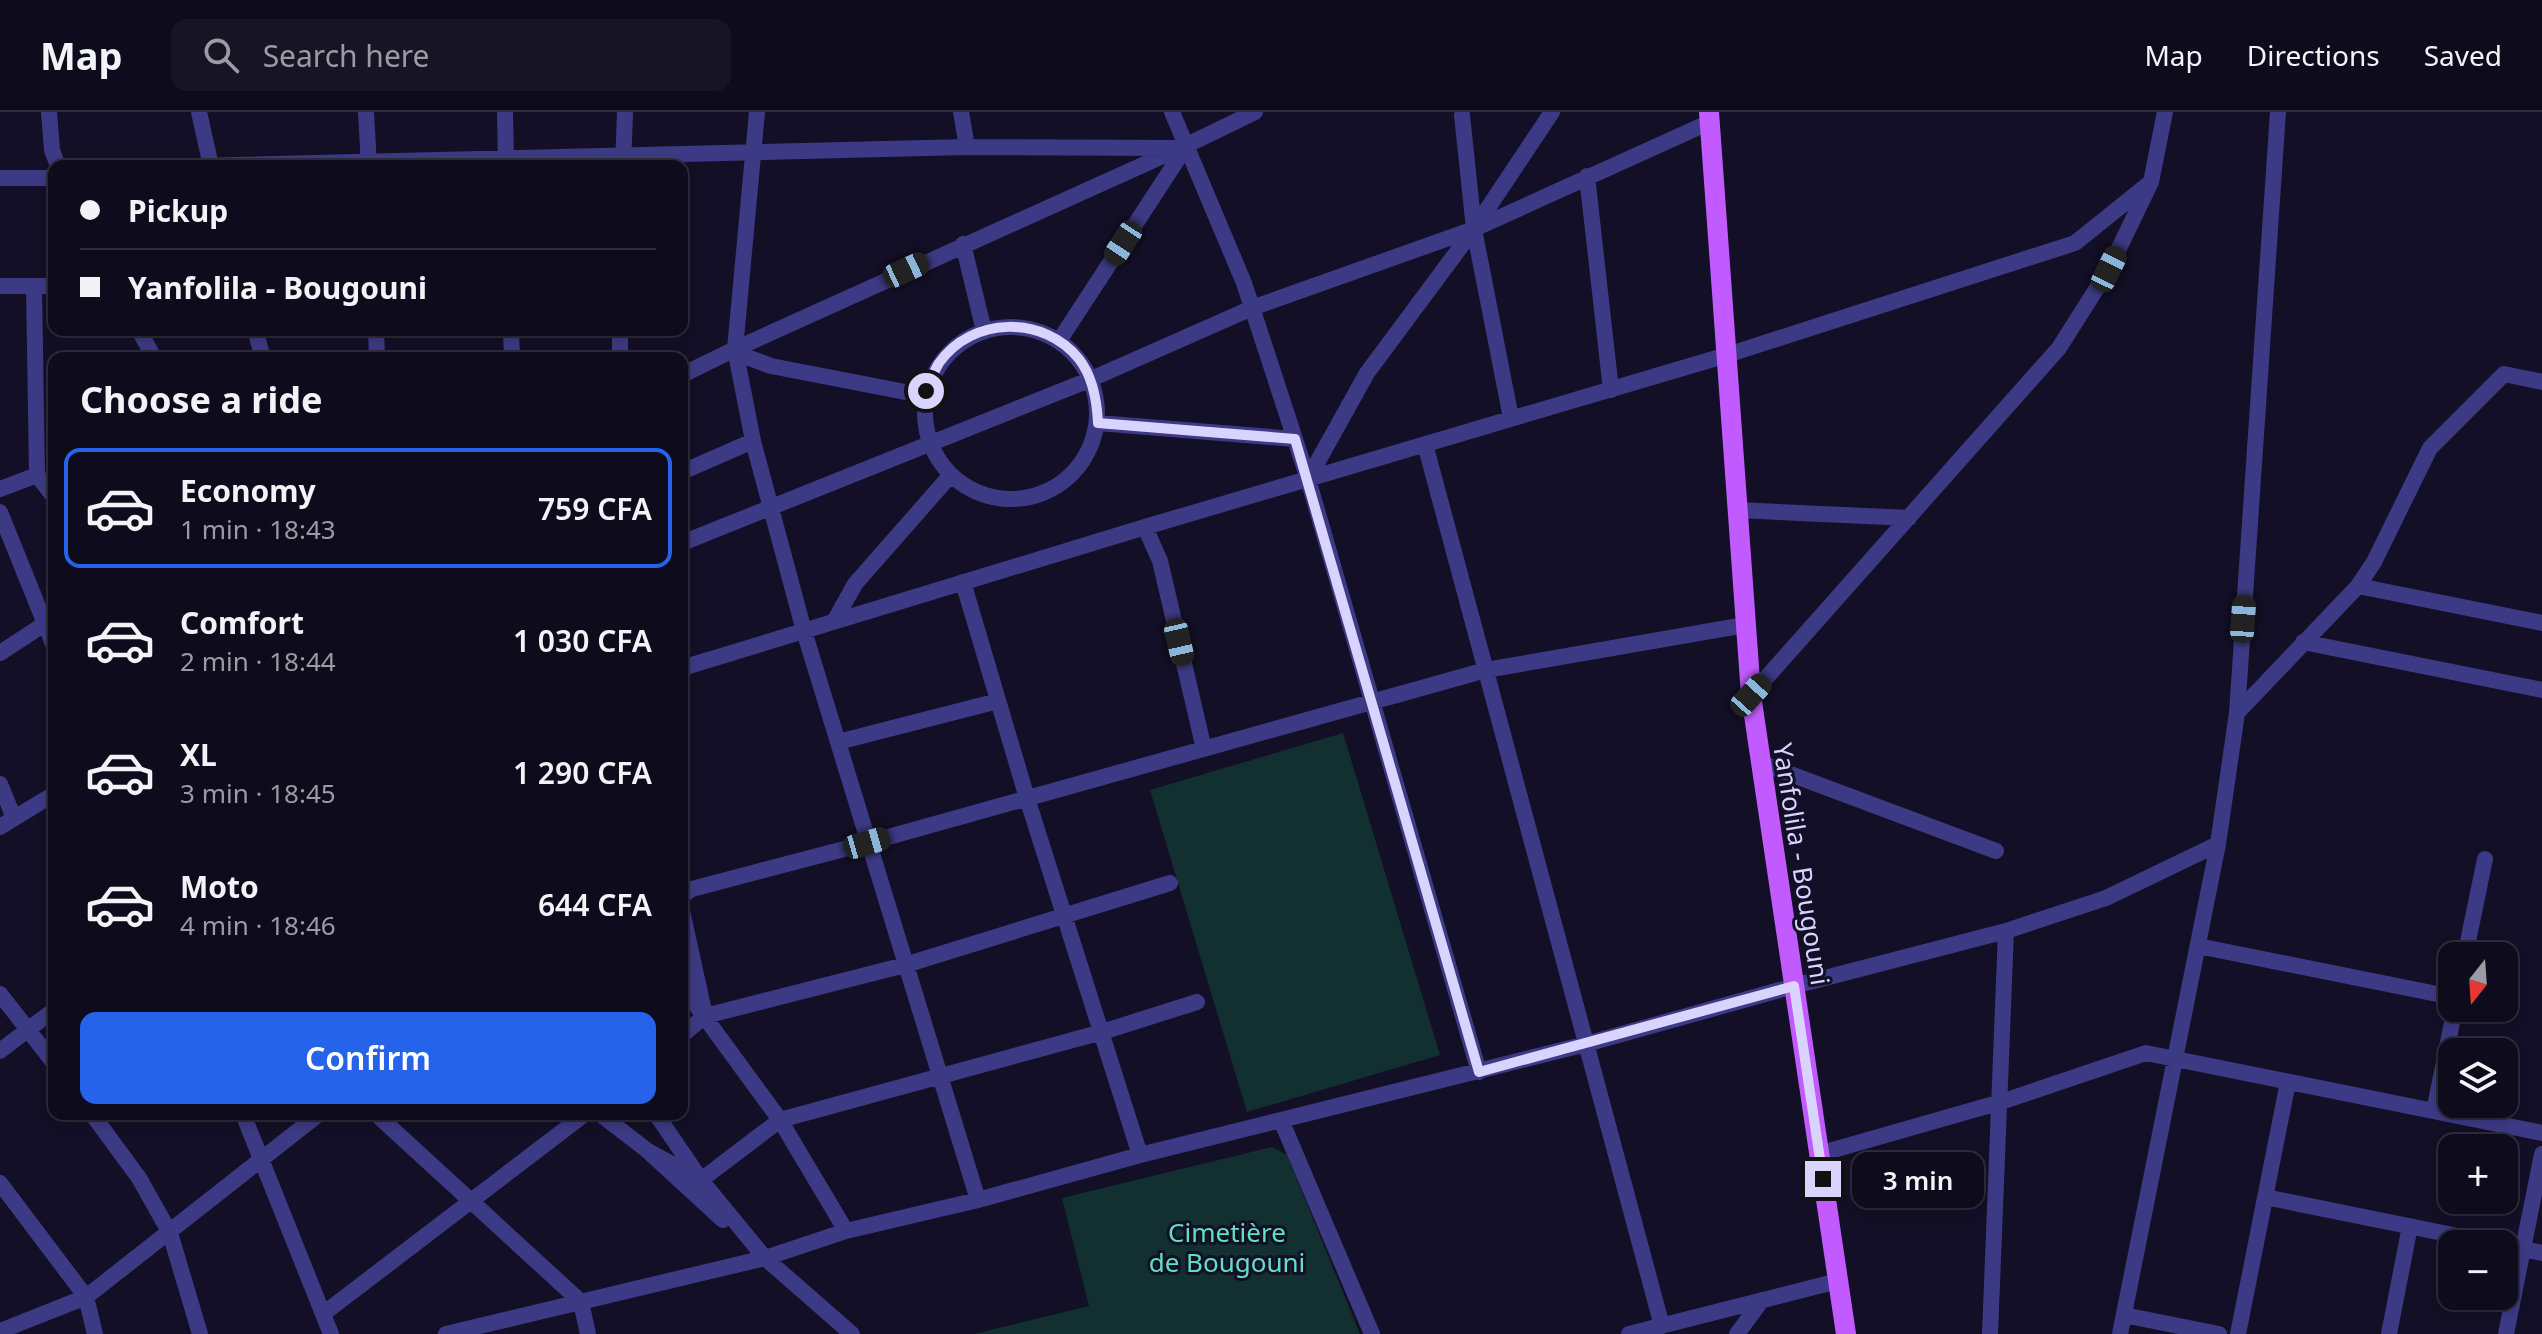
<!DOCTYPE html>
<html lang="en">
<head>
<meta charset="utf-8">
<style>
  body { margin:0; font-family:"Noto Sans",sans-serif; background:#171425; color:#f1f3f6; height:100vh; display:flex; flex-direction:column; font-size:30px; white-space:nowrap }
  * { box-sizing:border-box; margin:0 }
  p { font-size:26px; color:#9b9ba3 }
  .icon { flex:none; width:44px; height:44px; fill:none; stroke:currentColor; stroke-width:2; stroke-linecap:round; stroke-linejoin:round }
  .map { position:relative; flex:1; overflow:hidden }
  .details { position:absolute; left:48px; top:240px; width:640px; height:768px; display:flex; flex-direction:column; background:#0e0b1c; border-radius:16px; box-shadow:0 4px 12px #0003,0 0 0 2px #2e2b3b }
  .details>* { flex:none }
  .top-card { position:absolute; left:48px; top:48px; width:640px; height:176px; border-radius:16px; box-shadow:0 4px 12px #0003,0 0 0 2px #2e2b3b; display:grid; align-content:center; height:176px; padding:0 32px; background:#0e0b1c }
  .needle { width:52px; rotate:197deg }
  .fabs { position:absolute; left:2438px; top:830px; display:grid; gap:16px }
  .fabs a { display:grid; place-items:center; width:80px; height:80px; border-radius:16px; background:#0e0b1c; box-shadow:0 4px 12px #0003,0 0 0 2px #2e2b3b; font-size:40px }
  .end { position:absolute; width:36px; height:36px; margin:-18px; border:10px solid #d9d4ff; background:#111; box-shadow:0 0 0 4px #111 }
  .from { border-radius:50% }
  .bubble { position:absolute; height:56px; border-radius:16px; background:#0e0b1c; box-shadow:0 4px 12px #0003,0 0 0 2px #2e2b3b; font-size:26px; font-weight:600; line-height:56px; text-align:center }
  .car { position:absolute; width:24px; height:48px; margin:-24px -12px; border-radius:10px; box-shadow:0 0 6px 2px #0007; background:linear-gradient(#222 24%,#8ab4d8 0 40%,#222 0 76%,#8ab4d8 0 86%,#222 0) }
  .top-card b { display:flex; align-items:center; gap:28px; height:76px; font-size:30px }
  .top-card b+b { border-top:2px solid #2e2b3b }
  .top-card i { width:20px; height:20px; background:#f1f3f6 }
  ul { padding:0; list-style:none }
  li { display:flex; align-items:center; gap:24px; height:120px; margin:0 16px 12px; padding:0 16px; border:4px solid transparent; border-radius:16px }
  li div { flex:1 }
  li b { display:block; font-size:30px }
  li em { font-style:normal; font-weight:600 }
  li.on { border-color:#2563eb }
  li>.icon { width:72px; height:72px; stroke-width:1.5 }
  h2 { padding:0 32px; font-size:36px; line-height:96px }
  .primary-button { display:flex; gap:16px; margin-top:auto; padding:16px 32px }
  .primary-button a { flex:1; height:92px; border-radius:16px; background:#2563eb; color:#fff; font-size:32px; font-weight:600; line-height:92px; text-align:center }
  header { display:flex; align-items:center; gap:48px; box-sizing:border-box; height:112px; padding:0 40px; background:#0e0b1c; border-bottom:2px solid #2e2b3b }
  header strong { font-size:38px }
  nav { display:flex; gap:44px; margin-inline-start:auto; font-size:28px }
  .search { width:560px; height:72px; background:#171425; display:flex; align-items:center; gap:20px; box-sizing:border-box; padding:0 28px; border-radius:16px; color:#9b9ba3; font-size:30px }
  .map>svg:first-child { display:block }
</style>
</head>
<body>
<header>
<strong>Map</strong>
<div class="search"><svg class="icon" aria-label="search" viewBox="0 0 24 24"><circle cx="10" cy="10" r="6"/><path d="M15 15l6 6"/></svg>Search here</div>
<nav><a>Map</a><a>Directions</a><a>Saved</a></nav>
</header>
<div class="map">
<svg width="2542" height="1222" viewBox="0 0 2542 1222">
  <rect width="100%" height="100%" fill="#130f26"/>
  <!-- green -->
  <path fill="#12302f" d="M1343 621 1440 943 1247 1000 1150 678Z
    M1272 1035 1287 1043 1360 1222H974L1089 1194 1062 1086Z"/>
  <g fill="none" stroke-linecap="round" stroke-linejoin="round">
    <!-- minor -->
    <path stroke="#3d3a85" stroke-width="16" d="M49 0 52 38 58 54
      M199 0 211 54
      M366 0 369 54
      M505 0 506 54
      M757 0 735 237 753 329 804 519 978 1088
      M961 0 967 35
      M1172 0 1244 171 1308 367 1479 960
      M1462 3 1474 117 1511 306
      M198 54 967 35 1176 36
      M623 54 625 0
      M1587 64 1611 278
      M0 66H54
      M963 132 984 219
      M0 174H54
      M34 174 37 363 54 385
      M925 301a86 86 0 1 1 172 0a86 86 0 1 1-172 0Z
      M139 218 154 246
      M255 218 263 246
      M376 218 377 246
      M511 218 512 246
      M1059 229 1187 33
      M736 241 771 254 926 284
      M620 246V218
      M682 263 735 237 1187 33 1255 0
      M1098 311 1295 327
      M1425 332 1662 1214
      M682 360 753 329
      M1308 367 1367 261 1474 117 1552 0
      M0 377 37 363
      M1737 398 1909 406
      M0 400 54 534
      M1145 415 1160 449 1204 637
      M682 431 1089 268 1252 196 1474 117 1710 10
      M963 470 1027 686 1140 1043
      M2358 474 2542 511
      M835 508 855 472 949 365
      M2303 530 2542 578
      M0 541 52 507
      M682 556 1145 415 1727 243 2075 131 2151 70
      M1751 583 2059 236 2109 157 2151 70 2165 0
      M2237 601 2358 474 2374 450 2430 336 2504 262 2542 270
      M838 630 998 589
      M1761 651 1996 739
      M0 672 14 706
      M0 715 54 682
      M682 784 692 777 867 731 1486 558 1745 513
      M682 799 704 899
      M2198 834 2452 885
      M2465 844 2485 747
      M682 874 780 1008 846 1119
      M0 882 54 951
      M682 923 705 904 905 853 1170 771
      M0 939 54 898
      M2434 999 2455 896
      M92 1002 139 1066 170 1121 200 1222
      M243 1002 331 1222
      M376 1002 581 1190 588 1222
      M600 1002 648 1039 723 1108
      M656 1002 701 1068 765 1146 852 1222
      M1281 1008 1372 1222
      M648 1039 701 1068 780 1008 1102 920 1197 890
      M1819 1042 2001 990 2146 941 2542 1021
      M0 1071 86 1185 95 1222
      M2265 1085 2497 1132
      M2504 1133 2542 1141
      M323 1202 585 1002
      M2124 1203 2219 1222
      M0 1219 86 1185 319 1002
      M446 1222 765 1146 846 1119 978 1088 1140 1043 1586 932 1794 874 2006 819 2106 786 2218 732
      M1629 1222 1838 1169
      M1737 1222 1762 1188
      M1990 1222 2006 819
      M2120 1222 2218 732 2237 601 2278 0
      M2238 1222 2288 970
      M2389 1222 2410 1114
      M2506 1222 2542 1042"/>
    <!-- major -->
    <path stroke="#c25bff" stroke-width="20" d="M1709 0 1751 583 1846 1222"/>
  </g>
  <g fill="none" stroke-linecap="round" stroke-linejoin="round">
    <!-- route -->
    <path stroke="#d9d4ff" stroke-width="10" d="M926 279C930 270 934 259 939 251 972 204 1044 203 1079 247 1093 265 1097 289 1098 311L1295 327 1479 960 1794 874 1823 1067"/>
  </g>
  <g text-anchor="middle" dominant-baseline="central" stroke-width="6" stroke-linejoin="round" paint-order="stroke">
    <!-- street labels -->
    <g font-size="26" fill="#d9d4ff" stroke="#130f26">
      <text transform="translate(1802 752) rotate(81)">Yanfolila - Bougouni</text>
    </g>
    <!-- park labels -->
    <g font-size="26" fill="#5fe0c0" stroke="#130f26">
      <text x="1227" y="1120">Cimetière<tspan x="1227" dy="30">de Bougouni</tspan></text>
    </g>
  </g>
</svg>
<div class="fabs">
<a><svg class="needle" viewBox="-14 -14 28 28"><path d="M0-13l5 13h-10z" fill="#e53935"/><path d="M0 13l5-13h-10z" fill="#9b9ba3"/></svg></a>
<a><svg class="icon" aria-label="layers" viewBox="0 0 24 24"><path d="M12 4l9 5-9 5-9-5zM3 14l9 5 9-5"/></svg></a>
<a>+</a>
<a>−</a>
</div>
<i class="end from" style="left:926px;top:279px"></i>
<i class="end" style="left:1823px;top:1067px"></i>
<div class="bubble" style="left:1852px;top:1040px;width:132px">3 min</div>
<i class="car" style="left:1123px;top:131px;rotate:213deg"></i>
<i class="car" style="left:2109px;top:157px;rotate:26deg"></i>
<i class="car" style="left:906px;top:158px;rotate:65deg"></i>
<i class="car" style="left:2243px;top:507px;rotate:4deg"></i>
<i class="car" style="left:1179px;top:530px;rotate:167deg"></i>
<i class="car" style="left:1751px;top:583px;rotate:42deg"></i>
<i class="car" style="left:867px;top:731px;rotate:74deg"></i>
<div class="top-card">
<b><i class="from"></i>Pickup</b>
<b><i></i>Yanfolila - Bougouni</b>
</div>
<section class="details">
<h2>Choose a ride</h2>
<ul>
<li class="on"><svg class="icon" aria-label="car" viewBox="0 0 24 24"><path d="M5 17H2v-5l4-1 3-4h7l3 4 3 1v5h-3M9 17h6M6 11h13"/><circle cx="7" cy="17" r="2"/><circle cx="17" cy="17" r="2"/></svg><div><b>Economy</b><p>1 min · 18:43</p></div><em>759 CFA</em></li>
<li><svg class="icon" aria-label="car" viewBox="0 0 24 24"><path d="M5 17H2v-5l4-1 3-4h7l3 4 3 1v5h-3M9 17h6M6 11h13"/><circle cx="7" cy="17" r="2"/><circle cx="17" cy="17" r="2"/></svg><div><b>Comfort</b><p>2 min · 18:44</p></div><em>1 030 CFA</em></li>
<li><svg class="icon" aria-label="car" viewBox="0 0 24 24"><path d="M5 17H2v-5l4-1 3-4h7l3 4 3 1v5h-3M9 17h6M6 11h13"/><circle cx="7" cy="17" r="2"/><circle cx="17" cy="17" r="2"/></svg><div><b>XL</b><p>3 min · 18:45</p></div><em>1 290 CFA</em></li>
<li><svg class="icon" aria-label="car" viewBox="0 0 24 24"><path d="M5 17H2v-5l4-1 3-4h7l3 4 3 1v5h-3M9 17h6M6 11h13"/><circle cx="7" cy="17" r="2"/><circle cx="17" cy="17" r="2"/></svg><div><b>Moto</b><p>4 min · 18:46</p></div><em>644 CFA</em></li>
</ul>
<div class="primary-button"><a>Confirm</a></div>
</section>
</div>
</body>
</html>
